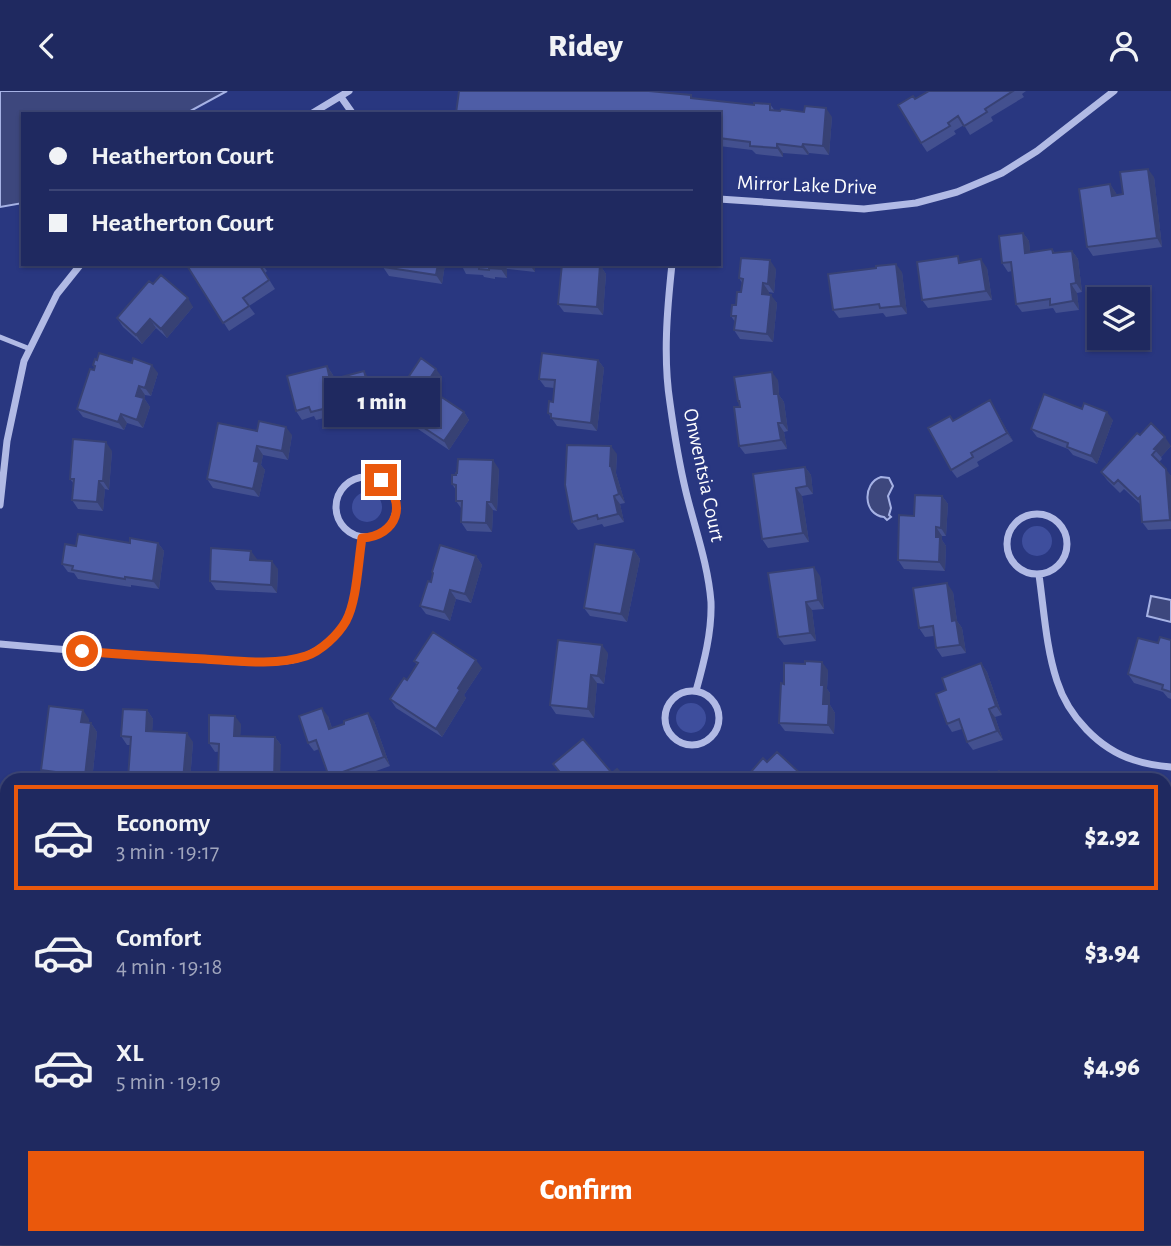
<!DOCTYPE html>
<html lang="en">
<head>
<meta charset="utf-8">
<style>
  body { margin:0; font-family:"Alegreya Sans",sans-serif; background:#273166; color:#f1f3f6; height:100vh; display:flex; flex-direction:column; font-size:26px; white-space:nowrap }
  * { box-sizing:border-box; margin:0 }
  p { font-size:23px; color:#a1a6bd }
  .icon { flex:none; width:38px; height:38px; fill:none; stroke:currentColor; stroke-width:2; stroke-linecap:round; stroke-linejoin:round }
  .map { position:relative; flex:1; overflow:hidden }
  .panel { position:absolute; left:0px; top:682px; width:1172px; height:472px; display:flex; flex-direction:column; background:#1f2960; border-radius:21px 21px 0 0; box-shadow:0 2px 5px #0004,0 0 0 2px #3c4575 }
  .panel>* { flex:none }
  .hud { position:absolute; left:21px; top:21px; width:700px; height:154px; border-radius:0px; box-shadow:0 2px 5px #0004,0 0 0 2px #3c4575; display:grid; align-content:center; height:154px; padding:0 28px; background:#1f2960 }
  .controls { position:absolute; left:1087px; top:196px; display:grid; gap:14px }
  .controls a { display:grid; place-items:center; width:63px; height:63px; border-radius:0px; background:#1f2960; box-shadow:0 2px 5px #0004,0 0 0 2px #3c4575; font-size:35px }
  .end { position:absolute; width:32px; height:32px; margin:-16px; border:9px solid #ea580c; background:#fff; box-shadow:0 0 0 4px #fff }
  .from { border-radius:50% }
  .bubble { position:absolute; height:49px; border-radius:0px; background:#1f2960; box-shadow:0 2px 5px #0004,0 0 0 2px #3c4575; font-size:23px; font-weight:800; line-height:49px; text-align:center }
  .hud b { display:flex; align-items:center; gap:24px; height:66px; font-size:26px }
  .hud b+b { border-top:2px solid #3c4575 }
  .hud i { width:18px; height:18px; background:#f1f3f6 }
  ul { padding:12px 0 0; list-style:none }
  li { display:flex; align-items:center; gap:21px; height:105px; margin:0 14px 10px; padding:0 14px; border:4px solid transparent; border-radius:0px }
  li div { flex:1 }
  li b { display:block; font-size:26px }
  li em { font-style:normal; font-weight:800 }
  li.on { border-color:#ea580c }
  li>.icon { width:63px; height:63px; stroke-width:1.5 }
  .button { display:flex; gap:14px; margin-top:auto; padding:14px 28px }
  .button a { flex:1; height:80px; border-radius:0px; background:#ea580c; color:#fff; font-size:28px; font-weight:800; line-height:80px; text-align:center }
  header { display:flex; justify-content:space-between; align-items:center; height:91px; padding:0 28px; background:#1f2960; font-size:32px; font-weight:800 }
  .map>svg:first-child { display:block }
</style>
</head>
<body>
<header><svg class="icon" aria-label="back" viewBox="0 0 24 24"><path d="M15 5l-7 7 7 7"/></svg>Ridey<svg class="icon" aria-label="person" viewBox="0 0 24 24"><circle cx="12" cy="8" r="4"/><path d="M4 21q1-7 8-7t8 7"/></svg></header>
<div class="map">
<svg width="1171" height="1155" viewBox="0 0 1171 1155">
  <rect width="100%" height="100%" fill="#293780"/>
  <!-- green -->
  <path fill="#3e4e9d" d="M352 416a15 15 0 1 1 30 0a15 15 0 1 1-30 0Z
    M1022 450a15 15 0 1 1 30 0a15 15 0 1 1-30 0Z
    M676 627a15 15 0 1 1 30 0a15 15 0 1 1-30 0Z"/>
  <!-- water -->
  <path fill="#3d477d" stroke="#a6b2e5" stroke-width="2" d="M0 0H227L185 23H23V112L0 116Z
    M881 386 889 387 893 395 888 405 891 417 889 424 891 426 887 429 884 426C863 424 862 392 881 386Z
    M1151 505 1171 509V531L1147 525Z
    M712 1148H783V1155H707Z"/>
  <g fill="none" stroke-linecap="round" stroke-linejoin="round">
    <!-- service -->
    <path stroke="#b1bae5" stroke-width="5" d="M0 246 30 258"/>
    <!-- minor -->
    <path stroke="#b1bae5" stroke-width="7" d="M341 6 353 23
      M311 23 349 0
      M719 108 864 118 916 112 957 101 1002 82 1037 60 1114 0
      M672 173C667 219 663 267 670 312 674 341 679 372 686 401 695 438 708 473 711 511 712 541 704 571 696 600
      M336 416a30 30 0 1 1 60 0a30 30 0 1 1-60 0Z
      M0 414 7 350 24 270 57 203 81 173
      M1007 453a30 30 0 1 1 60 0a30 30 0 1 1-60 0Z
      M1039 484C1044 519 1046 557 1057 590 1068 625 1099 658 1134 669 1146 673 1158 675 1171 676
      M0 553C65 559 131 564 196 568 226 569 262 574 292 569 311 565 328 554 340 539 357 519 358 472 362 447
      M665 627a27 27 0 1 1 54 0a27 27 0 1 1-54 0Z
      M1166 1102 1171 1107"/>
  </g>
  <!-- wall -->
  <path fill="#43508f" d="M929 0H1026L1022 3 1024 6 991 26 993 30 970 44 964 34 954 40 956 43 927 61 921 52 915 8Z
    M693 7 754 14 770 13 775 20 832 26 829 64 809 62 808 64 783 62V66L756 63 752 59 719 55V23H457L456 22Z
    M1154 86 1162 156 1093 165 1087 156 1110 93 1117 104 1123 103Z
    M1023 142 1029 150 1030 161 1052 158 1055 162 1072 160 1078 168 1082 201 1077 202 1079 219 1056 222 1053 217 1022 221 1016 213 1012 180 1008 181 1002 172Z
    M962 171 987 177 992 209 928 217 922 209Z
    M186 173H262L267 180 265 182 275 198 249 215 255 223 229 240Z
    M383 173H445L442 193 389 185 383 176Z
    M461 173H535V181L507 178V187L495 186V188L484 186 483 184 466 183Z
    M562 173H602V177L606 183 603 224 564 221 558 213Z
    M776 178 774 202 769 201V203L777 212 773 251 740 248 734 239 735 231 731 225 741 201 742 192 739 187Z
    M902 181 907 223 886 226 883 222 839 227 833 219Z
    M153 193 193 216 167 247 156 237 142 253 123 236 117 227Z
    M598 269 604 277 597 340 557 335 548 322 553 311 554 297 545 296 539 288Z
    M93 274 158 282 151 305 145 304 144 307 150 316 143 337 127 332 124 339 83 326 77 318 94 279V276Z
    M327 275 333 284 334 288 370 289 377 314 316 329 314 325 302 329 296 320Z
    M442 286 433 300 464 321 469 329 449 359 412 334 411 336 394 325 388 317Z
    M778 289 779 304 784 311 788 340 784 341 787 358 745 363 739 355 740 316 738 310Z
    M995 318 1013 350 977 371 979 375 957 387 951 379 953 329Z
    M1113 329 1097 373 1073 364 1068 358 1037 346 1031 338Z
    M257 340 292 344 288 369 263 364 261 374 265 379 259 406 213 397 207 388Z
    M1140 344 1171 355 1161 366 1162 368 1159 371 1171 385V438L1148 439 1142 431 1140 413 1124 398 1120 402 1107 389 1101 381Z
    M112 360 109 399 105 398 103 420 78 418 72 409 74 393 70 388Z
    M617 363 616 382 625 412 620 413 624 431 604 436 602 433 578 439 572 431Z
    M805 376 811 384 813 403 802 405 809 451 768 457 762 448Z
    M499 378 497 420 493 419 492 441 467 440 461 431V417L456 410V399L452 393Z
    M942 405 948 413 946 445H942V449L946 455 945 480 904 478 898 469Z
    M130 452H158L164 460 159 498 131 494V496L78 488 74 482 68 481 62 473 76 455Z
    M634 459 640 468 627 531 590 525 584 517Z
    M476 465 482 474 471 512 456 508 450 530 426 523 420 515 431 491 433 483 432 481Z
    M257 468V469L278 478 277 502 216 499 210 490Z
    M820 485 824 518 812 519 816 550 784 554 778 546Z
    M953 501 957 530 962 537 966 562 942 566 936 557 934 545 925 546 919 537Z
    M1171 549V608L1168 607 1163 601 1134 592 1128 583 1158 552Z
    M608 562 604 593 597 592 594 627 556 623 550 614Z
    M414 570 482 577 464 604 466 607 442 646 396 617 390 608 407 589 417 574Z
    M981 572 987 581 1002 624 995 626 1003 649 973 659 967 651 962 638 952 641 947 633 946 599Z
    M828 579 827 598 830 602V614L835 622 834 643 785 640 779 632 784 593Z
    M147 619 153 628 152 640 193 651 190 690H130L128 687 130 654H127L121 645Z
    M328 625 332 637 374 630 390 675 348 690H332L329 686 319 658 314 660 308 652Z
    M89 628 88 632H91L97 641 92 690H61L47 688 41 679Z
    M241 633 240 645 275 646 281 654 215 661 209 652Z
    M1166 730H1171V804L1166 798 1170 767 1167 766 1166 765Z
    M7 937V983L2 976 6 960 3 955Z
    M0 1008 7 1010V1064L3 1063 0 1074Z
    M123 1148H173L172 1150 174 1153 173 1155H133Z
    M910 1148H925L921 1155Z
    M961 1148H1020L1016 1155H983L974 1150 972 1154Z"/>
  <!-- shaded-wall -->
  <path fill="#374174" d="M826 17 832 26 829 64 823 55Z
    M777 53 783 62V66L777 57Z
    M803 53 809 62 808 64 802 56Z
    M1148 78 1154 86 1162 156 1157 147Z
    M1110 93 1116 102 1117 113 1112 105Z
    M1023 142 1029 150 1031 170 1025 162Z
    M1072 160 1078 168 1082 201 1076 192Z
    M981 168 987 177 992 209 986 200Z
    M770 169 776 178 774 202 768 193Z
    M438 173H445L442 193 436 184Z
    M501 173H504L507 178V187L501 178Z
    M529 173H535V181Z
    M596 173H602V177L606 183 603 224 597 216Z
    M896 173 902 181 907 223 901 215Z
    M763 192 769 201 768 211 762 203Z
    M1071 193 1077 202 1079 219 1073 210Z
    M771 204 777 212 773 251 767 243Z
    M188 207 193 216 167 247 161 238Z
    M150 228 156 237 142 253 136 244Z
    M598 269 604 277 597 340 591 332Z
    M152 274 158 282 151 305 145 297Z
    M327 275 333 284 336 297 330 289Z
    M436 278 442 286 431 303 425 295Z
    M364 280 370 289 377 314 371 306Z
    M772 281 778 289 779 304 784 311 788 340 782 332 774 303Z
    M139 295 145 304 144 307 150 316 143 337 137 329 136 305Z
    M990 309 995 318 1013 350 1007 342Z
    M464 321 469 329 449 359 444 350Z
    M1107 321 1113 329 1097 373 1091 365Z
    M121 323 127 332 124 339 118 331Z
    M406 325 412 334 411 336 405 328Z
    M778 332 784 341 787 358 781 349Z
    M286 336 292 344 288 369 282 360Z
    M1165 346 1171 355 1161 366 1154 358Z
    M106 351 112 360 109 399 103 390Z
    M257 355 263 364 261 374 265 379 259 406 253 398 254 370Z
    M611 355 617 363 616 382 625 412 619 403 610 375Z
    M493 369 499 378 497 420 491 411Z
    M805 376 811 384 813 403 807 395Z
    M1166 378 1171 385V431L1170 429Z
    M99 390 105 398 103 420 97 411Z
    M796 397 802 405 809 451 803 442Z
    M614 405 620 413 624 431 618 423Z
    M942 405 948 413 946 445 941 437Z
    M487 411 493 419 492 441 486 432Z
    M936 436 942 445V449L946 455 945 480 939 471 936 446Z
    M158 452 164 460 159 498 153 490Z
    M634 459 640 468 627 531 621 523Z
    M251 460 257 468 256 477 250 469Z
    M476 465 482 474 471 512 465 503Z
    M272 470 278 478 277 502 271 494Z
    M814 476 820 485 824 518 818 509Z
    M947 492 953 501 957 530 962 537 966 562 960 554 952 530Z
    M450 499 456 508 450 530 444 521Z
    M806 511 812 519 816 550 810 542Z
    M602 554 608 562 604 593 598 585Z
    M476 569 482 577 464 604 466 607 442 646 436 638 458 597Z
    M822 571 828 579 827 598 830 602V614L835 622 834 643 828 634 823 613 821 594Z
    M981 572 987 581 1002 624 996 615Z
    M591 584 597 592 594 627 588 618Z
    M322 617 328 625 335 646 329 638Z
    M989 618 995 626 1003 649 997 640Z
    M83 619 89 628 87 640 81 631Z
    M147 619 153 628 152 648 146 640Z
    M368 622 374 630 390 675 384 666Z
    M235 625 241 633 240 653 234 645Z
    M91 632 97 641 92 690H89L85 685Z
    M187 642 193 651 190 690H183Z
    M275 646 281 654 280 690H274Z
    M1171 957V974L1166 982V965Z
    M0 1059 3 1063 0 1074Z
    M16 1148H25L23 1155H14Z
    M166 1148H173L172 1150 174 1153 173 1155H162Z
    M917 1148H925L921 1155Z
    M967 1148H973L974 1150 972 1154Z
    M1010 1148H1020L1016 1155H1006Z
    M1099 1148H1109L1106 1155H1095Z"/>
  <!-- building -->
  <path fill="#4e5da6" stroke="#374174" stroke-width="2" d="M459 0H649L691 4V7L754 14V12L770 13V19L780 20 781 18 804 21 805 15 826 17 823 55 803 53 802 56 777 53V57L750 55V51L719 47V23H465L456 22Z
    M929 0H1013L985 18 987 21 964 35 958 25 948 32 950 35 921 52 898 14 913 5 915 8Z
    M1148 78 1157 147 1087 156 1079 98 1110 93 1112 105 1123 103 1120 81Z
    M1023 142 1025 162 1052 158 1053 162 1072 160 1076 192 1071 193 1073 210 1050 214V208L1016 213 1011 171 1002 172 999 145Z
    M958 165 959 172 981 168 986 200 922 209 917 171Z
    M741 167 770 169 768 193 763 192 762 203 771 204 767 243 734 239 736 225H731L732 214H736L737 201H741L743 188 739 187Z
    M186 173H259L269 189 243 207 249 215 223 232Z
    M383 173H438L436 184 383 176Z
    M461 173H501V178L489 177V179L479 178V176L460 174Z
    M562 173 600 174 597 216 558 213Z
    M896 173 901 215 880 217 879 213 833 219 828 183 876 177V175Z
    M161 184 188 207 161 238 150 228 136 244 117 227 149 190 153 193Z
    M99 262 132 272 133 267 152 274 145 297 139 295 136 305 144 307 137 329 121 323 118 331 77 318 90 278 94 279 95 275 93 274 95 268 97 269Z
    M542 262 598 269 591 332 551 327V323L548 322 549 310 553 311 555 289 539 288Z
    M421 267 436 278 425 295 464 321 444 350 406 325 405 328 388 317Z
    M327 275 330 289 364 280 371 306 311 321 309 316 296 320 287 285Z
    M772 281 774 303H778L782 332H778L781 349 739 355 734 316H740L739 310H738L734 286Z
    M1044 303 1082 318 1084 312 1107 321 1091 365 1067 356 1068 352 1031 338Z
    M990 309 1007 342 971 362 973 366 951 379 928 337 950 325 953 330Z
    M259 330 286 336 282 360 257 355 254 370 259 371 253 398 207 388 218 332 257 340Z
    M1151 332 1165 346 1154 358 1156 359 1152 364 1166 378 1170 429 1142 431 1140 406 1138 408 1118 389 1114 393 1101 381 1137 342 1140 344Z
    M73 348 106 351 103 390H99L97 411 72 409 74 388H70Z
    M567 354 611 355 610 375H611L619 403 614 405 618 423 598 428 597 424 572 431 565 394Z
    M458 368 493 369 491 411H487L486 432 461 431 462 410H456V394L452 393V384H456V382H457Z
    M805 376 807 395 796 397 803 442 762 448 753 383Z
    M915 404 942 405 941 437 936 436V446H940L939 471 898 469 899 424 914 425Z
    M78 443 130 452V447L158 452 153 490 125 486V488L72 479 73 475 62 473 65 453 76 455Z
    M595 453 634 459 621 523 584 517Z
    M440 454 476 465 465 503 450 499 444 521 420 515 428 490 431 491 433 482 432 481Z
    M211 457 251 460 250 469 272 470 271 494 210 490Z
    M814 476 818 509 806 511 810 542 778 546 768 482Z
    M947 492 952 530 956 529 960 554 936 557 933 535 919 537 913 497Z
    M433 541 476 569 458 597 460 599 436 638 390 608 404 587 407 589 418 572 414 570Z
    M1160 546 1171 549V601L1162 598 1163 594 1128 583 1138 547 1158 552Z
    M558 549 602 554 598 585 591 584 588 618 550 614Z
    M805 570 822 571 821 594H824L823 613H829L828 634 779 632 781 592 784 593V572L805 573Z
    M981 572 996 615 989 618 997 640 967 651 959 628 947 633 936 603 946 599 942 587Z
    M49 615 83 619 81 631 91 632 85 685 41 679Z
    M322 617 329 638 344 633V630L368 622 384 666 329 686 316 649 308 652 299 625Z
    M123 618 147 619 146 640 187 642 183 690 150 688V690H138L132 689V687H128L131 646 121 645Z
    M209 624 235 625 234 645 275 646 274 690H218L219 653 209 652Z
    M583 648 612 682 617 678 627 690H567L553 673Z
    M777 661 803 685 799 690H743L763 667 767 671Z
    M999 680 1005 690H985Z
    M1166 730H1171V798H1166L1171 759 1166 758Z
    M1166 928 1171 932V957L1166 965Z
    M7 937V956L3 955Z
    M7 957V977L2 976Z
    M1171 992V1013L1166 1007V997Z
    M0 1008 7 1010V1057L0 1055Z
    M0 1098 7 1100V1148H16L14 1155H0Z
    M129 1148H166L162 1155H141Z
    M376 1148H405L426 1153 425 1155H374Z
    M980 1148H1010L1006 1155H993Z
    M1033 1148H1099L1095 1155H1031L1029 1154Z"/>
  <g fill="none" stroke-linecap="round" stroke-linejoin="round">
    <!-- route -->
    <path stroke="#ea580c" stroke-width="9" d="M82 560C123 564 164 566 205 568 237 570 275 575 306 565 321 560 338 544 346 530 357 510 358 471 362 447 397 445 409 411 381 389"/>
  </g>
  <g text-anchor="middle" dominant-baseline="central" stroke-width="6" stroke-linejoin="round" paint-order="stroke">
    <!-- street labels -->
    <g font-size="21" fill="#fff" stroke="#293780">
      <text transform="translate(807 94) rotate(2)">Mirror Lake Drive</text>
      <text transform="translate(704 384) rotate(78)">Onwentsia Court</text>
    </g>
  </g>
</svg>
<div class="controls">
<a><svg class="icon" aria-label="layers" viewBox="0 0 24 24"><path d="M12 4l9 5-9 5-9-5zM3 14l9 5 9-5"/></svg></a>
</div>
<i class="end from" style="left:82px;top:560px"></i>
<i class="end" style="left:381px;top:389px"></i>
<div class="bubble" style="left:324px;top:287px;width:116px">1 min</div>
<div class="hud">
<b><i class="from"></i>Heatherton Court</b>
<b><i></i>Heatherton Court</b>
</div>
<section class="panel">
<ul>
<li class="on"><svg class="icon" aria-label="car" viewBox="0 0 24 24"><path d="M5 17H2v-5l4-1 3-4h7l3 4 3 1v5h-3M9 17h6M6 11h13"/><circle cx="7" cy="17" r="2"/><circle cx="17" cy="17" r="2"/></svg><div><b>Economy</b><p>3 min · 19:17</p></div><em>$2.92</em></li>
<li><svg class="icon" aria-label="car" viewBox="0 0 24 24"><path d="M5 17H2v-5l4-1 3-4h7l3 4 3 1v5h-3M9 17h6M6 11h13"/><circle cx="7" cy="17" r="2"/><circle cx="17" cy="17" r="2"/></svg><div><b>Comfort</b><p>4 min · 19:18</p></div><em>$3.94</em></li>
<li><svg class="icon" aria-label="car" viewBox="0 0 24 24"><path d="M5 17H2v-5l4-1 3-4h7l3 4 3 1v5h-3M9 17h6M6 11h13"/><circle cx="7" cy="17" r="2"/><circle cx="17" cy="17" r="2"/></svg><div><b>XL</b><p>5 min · 19:19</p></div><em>$4.96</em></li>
</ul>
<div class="button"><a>Confirm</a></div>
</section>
</div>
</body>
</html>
